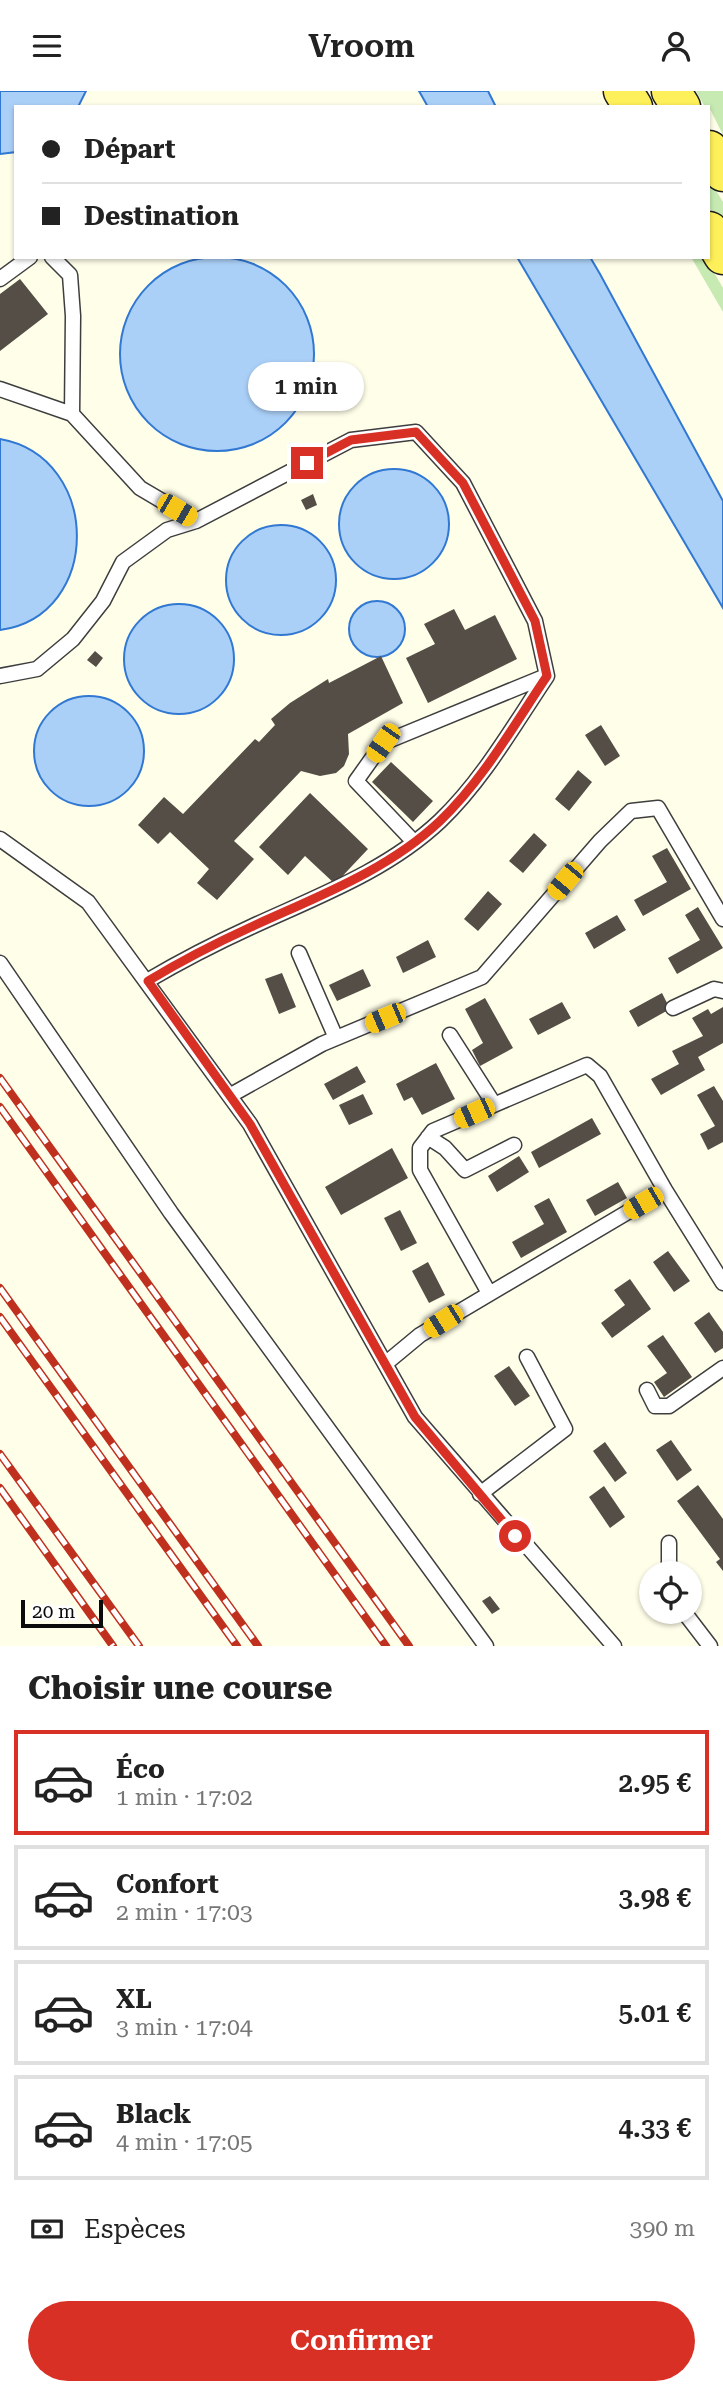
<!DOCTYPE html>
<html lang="fr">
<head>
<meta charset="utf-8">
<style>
  body { margin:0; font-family:"Roboto Serif",serif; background:#f2f2f2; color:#222; height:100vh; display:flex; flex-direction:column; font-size:26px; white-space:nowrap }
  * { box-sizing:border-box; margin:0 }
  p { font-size:23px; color:#767676 }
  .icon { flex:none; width:38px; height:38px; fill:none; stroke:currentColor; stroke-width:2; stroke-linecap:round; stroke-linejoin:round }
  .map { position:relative; height:1555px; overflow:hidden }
  .side { display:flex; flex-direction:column; background:#fff; flex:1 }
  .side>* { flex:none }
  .top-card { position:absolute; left:14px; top:14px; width:696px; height:154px; border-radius:0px; box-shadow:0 2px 5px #0004; display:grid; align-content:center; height:154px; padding:0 28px; background:#fff }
  .fabs { position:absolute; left:639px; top:1470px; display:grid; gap:14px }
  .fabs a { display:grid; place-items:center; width:63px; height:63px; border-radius:50%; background:#fff; box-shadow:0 2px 5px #0004; font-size:35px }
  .scale { position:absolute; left:21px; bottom:18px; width:82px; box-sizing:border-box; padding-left:7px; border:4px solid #0b0b0b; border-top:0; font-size:19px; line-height:24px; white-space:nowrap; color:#0b0b0b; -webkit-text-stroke:5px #fff; paint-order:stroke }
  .end { position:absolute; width:32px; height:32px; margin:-16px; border:9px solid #d93025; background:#fff; box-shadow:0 0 0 4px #fff }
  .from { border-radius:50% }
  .bubble { position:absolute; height:49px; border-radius:24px; background:#fff; box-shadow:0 2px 5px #0004; font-size:23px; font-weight:600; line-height:49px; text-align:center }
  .car { position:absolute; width:21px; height:42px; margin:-21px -10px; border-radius:9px; box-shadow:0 0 5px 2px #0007; background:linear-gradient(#f5c518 24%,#345 0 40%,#f5c518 0 76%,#345 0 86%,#f5c518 0) }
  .top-card b { display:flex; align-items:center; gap:24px; height:66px; font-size:26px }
  .top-card b+b { border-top:2px solid #e0e0e0 }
  .top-card i { width:18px; height:18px; background:#222 }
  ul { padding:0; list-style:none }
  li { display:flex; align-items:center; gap:21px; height:105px; margin:0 14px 10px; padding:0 14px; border:4px solid #e0e0e0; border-radius:0px }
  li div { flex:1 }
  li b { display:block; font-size:26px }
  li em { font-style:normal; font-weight:600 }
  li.on { border-color:#d93025 }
  li>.icon { width:63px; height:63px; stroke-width:1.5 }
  h2 { padding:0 28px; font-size:32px; line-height:84px }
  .pay { display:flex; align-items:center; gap:18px; height:77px; padding:0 28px; font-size:26px }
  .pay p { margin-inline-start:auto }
  .action { display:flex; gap:14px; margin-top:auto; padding:14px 28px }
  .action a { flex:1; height:80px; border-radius:42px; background:#d93025; color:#fff; font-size:28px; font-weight:600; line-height:80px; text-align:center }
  header { display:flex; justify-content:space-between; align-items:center; height:91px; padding:0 28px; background:#fff; font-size:32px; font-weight:600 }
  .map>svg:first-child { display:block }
</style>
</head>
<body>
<header><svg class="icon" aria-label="menu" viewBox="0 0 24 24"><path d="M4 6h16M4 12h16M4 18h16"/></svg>Vroom<svg class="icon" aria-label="person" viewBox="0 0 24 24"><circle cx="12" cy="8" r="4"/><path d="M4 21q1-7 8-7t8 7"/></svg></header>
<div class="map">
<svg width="723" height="1555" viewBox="0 0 723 1555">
  <rect width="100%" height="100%" fill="#fffee9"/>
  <!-- green -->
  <path fill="#c6eab2" d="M696 0H723V44L709 16H705Z
    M709 88 723 111V139L709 116Z
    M691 166H705L723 197V221Z"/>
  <!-- water -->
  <path fill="#abd0f8" stroke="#3078d2" stroke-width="2" d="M0 0H86L78 16H16V61L0 63Z
    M419 0H488L496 16H428Z
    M120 263a97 97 0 1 1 194 0a97 97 0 1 1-194 0Z
    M517 166H590L600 183 723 410V517Z
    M0 348C102 366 103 525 0 539Z
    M339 433a55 55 0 1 1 110 0a55 55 0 1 1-110 0Z
    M226 489a55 55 0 1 1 110 0a55 55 0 1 1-110 0Z
    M349 538a28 28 0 1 1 56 0a28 28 0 1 1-56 0Z
    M124 568a55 55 0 1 1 110 0a55 55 0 1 1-110 0Z
    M34 660a55 55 0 1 1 110 0a55 55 0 1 1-110 0Z"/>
  <!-- building -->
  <path fill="#544e47" d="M20 188 48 223 0 260V203Z
    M313 403 317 414 306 419 301 409Z
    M454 518 465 539 495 524 517 568 428 612 406 567 435 553 424 533Z
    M95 560 103 567 96 576 87 569Z
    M381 565 403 612 348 643 349 663 344 675 336 682 320 685 301 680 234 750 254 768 217 809 197 792 209 778 170 741 158 753 138 734 164 706 183 723 255 648 259 651 275 634 271 628 290 612 328 588 329 592Z
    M601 634 620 665 605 675 585 644Z
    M391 671 433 710 413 731 372 691Z
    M578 679 592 691 569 720 555 708Z
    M310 702 368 758 335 793 305 765 288 784 259 756Z
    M534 742 547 754 523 782 509 770Z
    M667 757 691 798 643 825 634 809 667 791 652 765Z
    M488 800 502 813 478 840 464 828Z
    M698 816 723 857 677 883 668 867 700 849 685 824Z
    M617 824 626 839 594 858 585 842Z
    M428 849 436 866 403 882 396 866Z
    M363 878 371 895 337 910 329 894Z
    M282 882 296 916 279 923 265 888Z
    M662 902 670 918 638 936 629 920Z
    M485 907 513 957 480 975 472 959 483 952 465 918Z
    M562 911 571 927 538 944 529 928Z
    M723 916V952L698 966 705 979 661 1004 651 988 679 973 672 960 703 945 692 927 708 918 711 923Z
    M436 972 455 1008 422 1024 412 1006 404 1010 396 993Z
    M357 975 366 991 333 1009 324 993Z
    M714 995 723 1010V1051L708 1059 700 1043 715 1035 697 1004Z
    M363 1003 373 1023 349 1034 339 1014Z
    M592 1027 601 1043 539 1077 531 1061Z
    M392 1057 408 1087 341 1124 325 1096Z
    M519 1065 529 1081 497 1101 488 1085Z
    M618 1091 627 1107 595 1125 586 1109Z
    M549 1107 567 1141 521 1167 512 1151 544 1133 534 1115Z
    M400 1119 417 1152 401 1160 384 1127Z
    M668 1160 690 1190 674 1201 653 1171Z
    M428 1171 445 1204 429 1212 412 1180Z
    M630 1188 651 1218 612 1247 601 1232 625 1214 614 1199Z
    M709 1221 723 1241V1257L715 1262 694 1232Z
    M663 1244 692 1286 664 1306 654 1291 667 1282 647 1255Z
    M509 1275 530 1305 515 1315 494 1285Z
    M671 1349 692 1379 677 1390 656 1359Z
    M605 1351 627 1382 615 1391 593 1360Z
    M698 1394 723 1428V1480L716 1471 720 1468 677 1410Z
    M604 1395 625 1426 610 1437 589 1406Z
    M490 1505 500 1518 492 1523 482 1510Z"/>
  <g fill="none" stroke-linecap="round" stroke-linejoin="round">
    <defs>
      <path id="service" d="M52 166 70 184 73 225 72 323
        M0 188 30 166
        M0 298 72 323 140 397 196 430 351 349 416 341 463 392 535 530 547 585C514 634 483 689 440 730 387 780 316 806 251 836 216 852 181 870 147 890
        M0 585 37 578 73 548 103 510 123 471 167 439 196 430
        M0 748 88 811 250 1033 415 1326 614 1555
        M414 751 356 690 383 652 546 585
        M299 862 336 947
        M0 872 171 1122 486 1555
        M673 917 714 898 723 900
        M450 944 494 1013
        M231 1004 322 953 482 886 600 750 631 720 658 717 723 828
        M428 1046 445 1057 465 1079 514 1054
        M489 1202 420 1079V1057L433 1040 587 974 600 985 665 1099 723 1192
        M385 1273 420 1244 665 1099
        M647 1299 655 1315H669L723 1277
        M480 1403 565 1338 527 1266
        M669 1482V1452
        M684 1521 710 1555"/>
      <path id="primary" d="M623 0 633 16
        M671 0 681 16
        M709 59 723 81
        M709 140 723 164"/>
    </defs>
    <!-- service casing -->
    <use href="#service" stroke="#3e3e3e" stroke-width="17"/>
    <!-- primary casing -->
    <use href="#primary" stroke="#1c1c1c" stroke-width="41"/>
    <!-- service -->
    <use href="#service" stroke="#fff" stroke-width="14"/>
    <!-- primary -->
    <use href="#primary" stroke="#fef05a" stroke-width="38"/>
    <defs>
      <path id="rail" d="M0 987 409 1555
        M0 1016 386 1555
        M0 1197 258 1555
        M0 1226 237 1555
        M0 1363 139 1555
        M0 1397 113 1555"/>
    </defs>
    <!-- rail casing -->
    <use href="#rail" stroke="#c0301e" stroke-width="8"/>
    <!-- rail -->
    <use href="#rail" stroke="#fff" stroke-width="5" stroke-dasharray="16" stroke-linecap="butt"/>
  </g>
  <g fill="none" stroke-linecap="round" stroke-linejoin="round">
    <!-- route -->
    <path stroke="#d93025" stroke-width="9" d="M307 372 351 349 416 341 463 392 535 530 547 585C514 634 483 689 440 730 387 780 316 806 251 836 216 852 181 870 148 890L250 1033 415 1326 515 1445"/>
  </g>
</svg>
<div class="fabs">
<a><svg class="icon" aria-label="locate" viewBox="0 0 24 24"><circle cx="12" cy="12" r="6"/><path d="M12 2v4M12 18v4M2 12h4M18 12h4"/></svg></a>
</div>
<div class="scale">20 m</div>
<i class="end from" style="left:515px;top:1445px"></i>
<i class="end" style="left:307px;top:372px"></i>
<div class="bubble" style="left:248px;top:271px;width:116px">1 min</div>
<i class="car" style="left:177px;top:419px;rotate:120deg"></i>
<i class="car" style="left:383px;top:652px;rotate:215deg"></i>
<i class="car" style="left:565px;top:790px;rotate:220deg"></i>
<i class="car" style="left:385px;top:927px;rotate:247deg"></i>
<i class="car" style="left:474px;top:1022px;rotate:246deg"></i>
<i class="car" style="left:643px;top:1112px;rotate:240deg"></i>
<i class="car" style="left:443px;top:1230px;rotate:238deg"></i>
<div class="top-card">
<b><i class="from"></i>Départ</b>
<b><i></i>Destination</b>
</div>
</div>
<section class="side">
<h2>Choisir une course</h2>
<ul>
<li class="on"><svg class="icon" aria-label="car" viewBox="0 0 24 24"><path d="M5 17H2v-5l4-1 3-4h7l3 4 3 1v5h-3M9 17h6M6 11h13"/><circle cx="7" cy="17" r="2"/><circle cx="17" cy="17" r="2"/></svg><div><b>Éco</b><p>1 min · 17:02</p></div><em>2.95 €</em></li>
<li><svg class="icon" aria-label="car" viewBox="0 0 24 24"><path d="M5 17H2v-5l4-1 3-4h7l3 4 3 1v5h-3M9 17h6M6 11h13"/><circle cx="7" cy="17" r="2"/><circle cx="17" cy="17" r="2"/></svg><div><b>Confort</b><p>2 min · 17:03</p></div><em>3.98 €</em></li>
<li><svg class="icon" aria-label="car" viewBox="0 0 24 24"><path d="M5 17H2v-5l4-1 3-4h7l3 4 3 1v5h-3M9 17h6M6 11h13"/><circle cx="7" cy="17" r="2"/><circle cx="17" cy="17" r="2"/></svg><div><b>XL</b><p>3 min · 17:04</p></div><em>5.01 €</em></li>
<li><svg class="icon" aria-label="car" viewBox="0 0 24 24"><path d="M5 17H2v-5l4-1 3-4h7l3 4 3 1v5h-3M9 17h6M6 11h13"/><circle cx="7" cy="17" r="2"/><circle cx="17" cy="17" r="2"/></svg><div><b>Black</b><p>4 min · 17:05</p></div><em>4.33 €</em></li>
</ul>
<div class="pay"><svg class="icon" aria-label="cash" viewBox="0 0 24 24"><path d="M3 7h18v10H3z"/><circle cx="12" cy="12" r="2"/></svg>Espèces<p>390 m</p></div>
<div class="action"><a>Confirmer</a></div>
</section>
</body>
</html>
